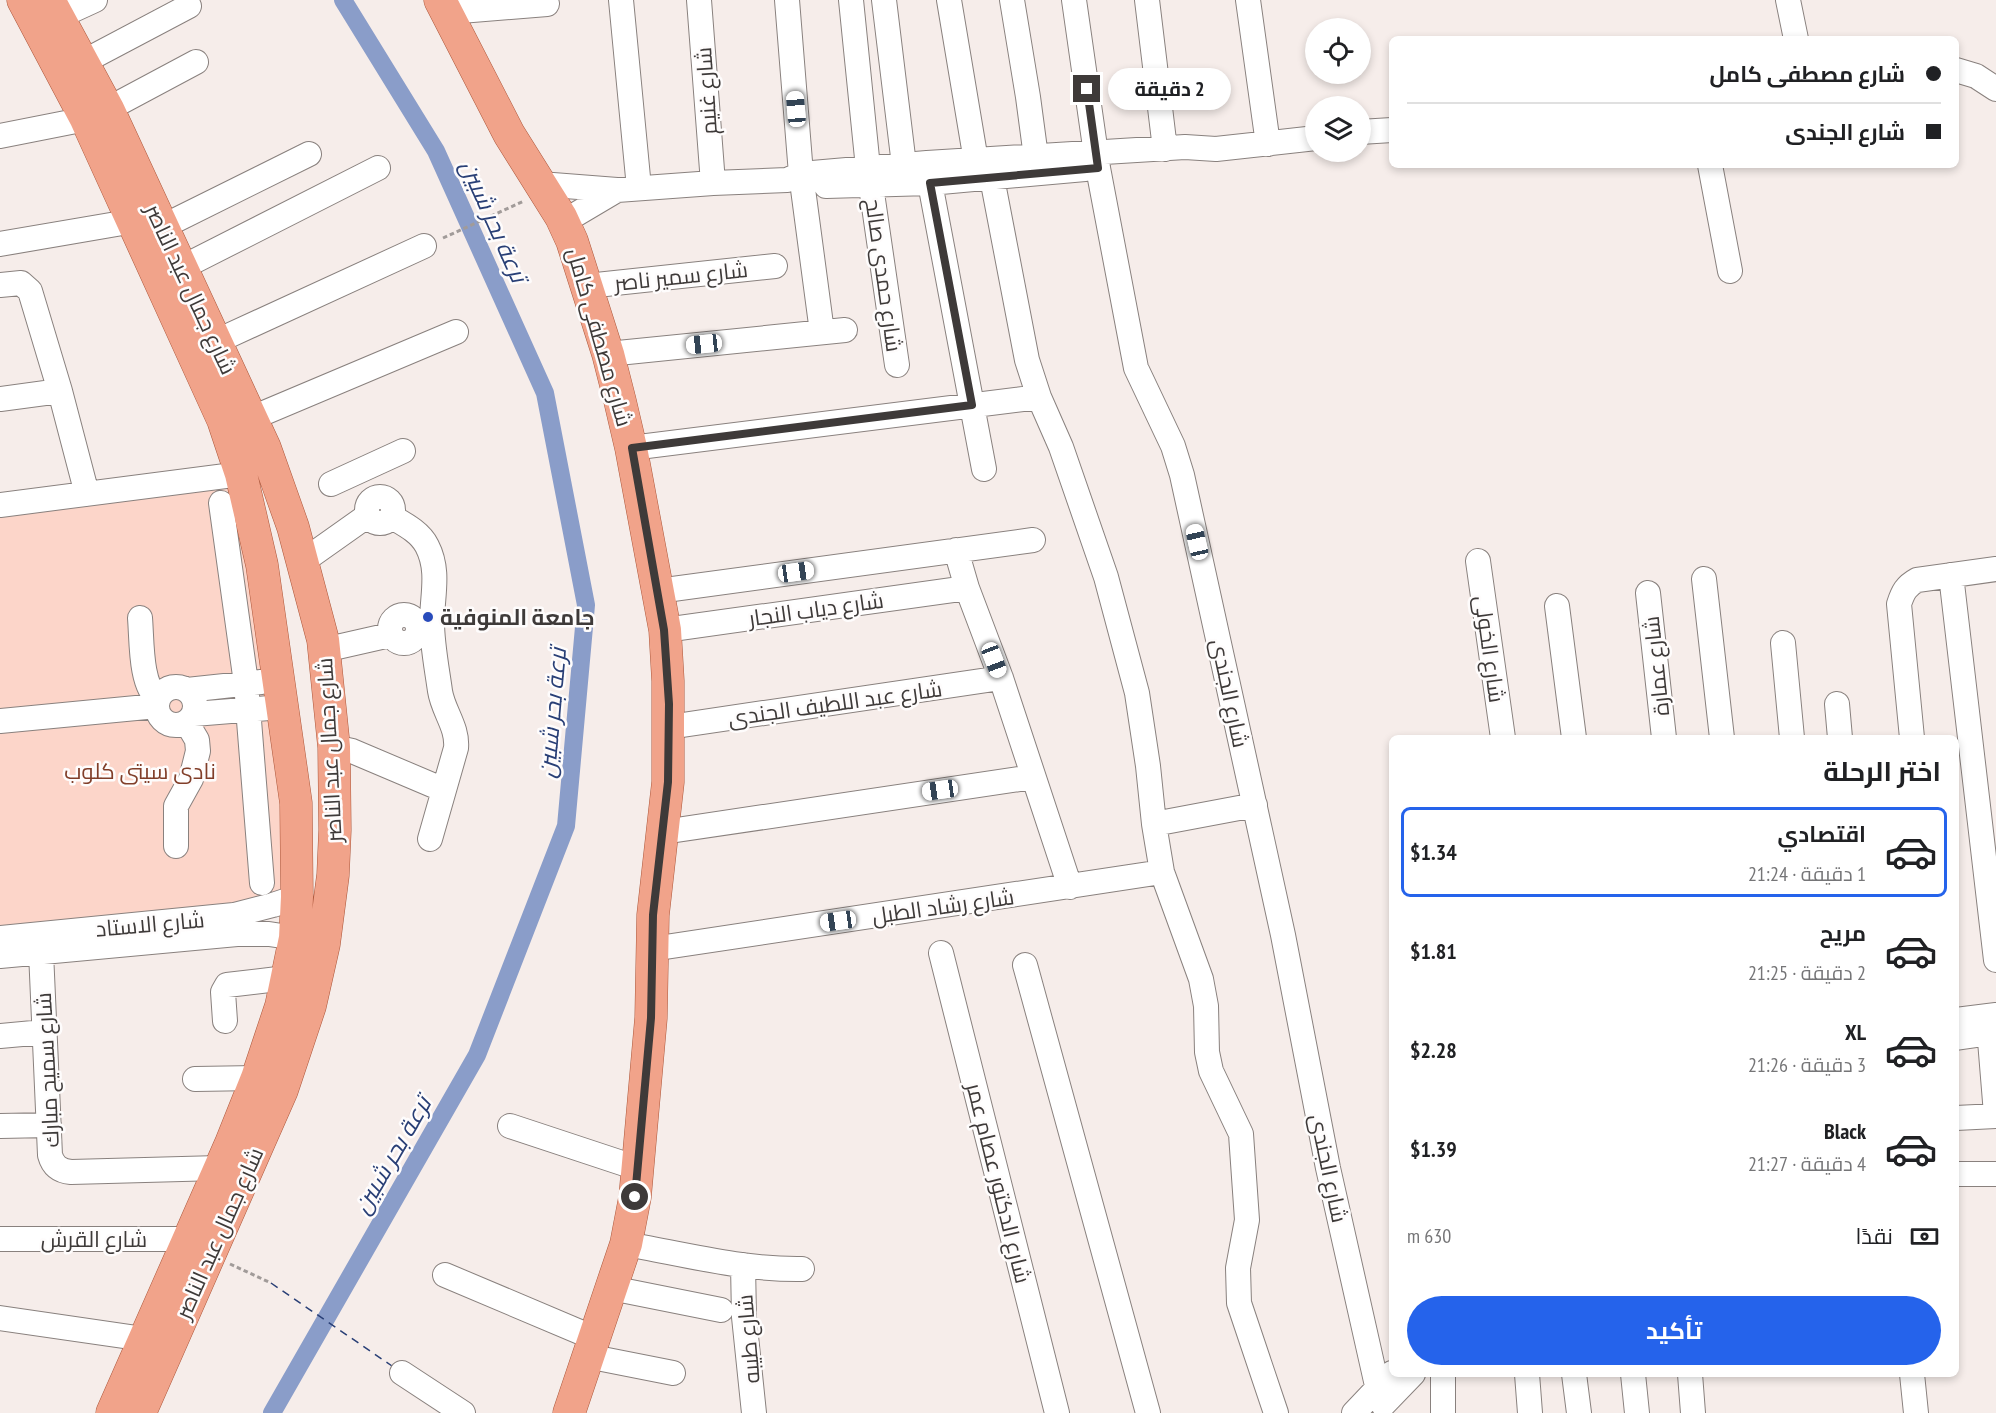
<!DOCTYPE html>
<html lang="ar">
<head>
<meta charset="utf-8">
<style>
  body { margin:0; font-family:"PT Sans Narrow",Cairo,sans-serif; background:#f6f6f6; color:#202124; direction:rtl; height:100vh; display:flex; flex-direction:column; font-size:22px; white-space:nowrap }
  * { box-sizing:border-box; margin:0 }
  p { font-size:20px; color:#757577 }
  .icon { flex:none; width:33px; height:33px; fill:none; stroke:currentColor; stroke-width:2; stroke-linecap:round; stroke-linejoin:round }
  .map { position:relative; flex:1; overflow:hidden; direction:ltr }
  .side { position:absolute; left:1389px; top:735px; width:570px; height:642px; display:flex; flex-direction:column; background:#fff; border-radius:9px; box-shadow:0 3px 9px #0003; direction:rtl }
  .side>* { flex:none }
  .top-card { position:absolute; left:1389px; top:36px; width:570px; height:132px; border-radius:9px; box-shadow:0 3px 9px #0003; direction:rtl; display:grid; align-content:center; height:132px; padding:0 18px; background:#fff }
  .tools { position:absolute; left:1305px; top:18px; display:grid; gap:12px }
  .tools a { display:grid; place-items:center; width:66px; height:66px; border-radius:50%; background:#fff; box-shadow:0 3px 9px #0003; font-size:30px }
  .end { position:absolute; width:27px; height:27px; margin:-14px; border:8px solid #3e3a39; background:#fff; box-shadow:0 0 0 3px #fff }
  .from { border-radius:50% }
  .bubble { position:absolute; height:42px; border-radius:21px; background:#fff; box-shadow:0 3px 9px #0003; font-size:20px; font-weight:700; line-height:42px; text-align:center; direction:rtl }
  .car { position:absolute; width:18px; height:36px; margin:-18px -9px; border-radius:8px; box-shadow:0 0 4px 2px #0007; background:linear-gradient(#fff 24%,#345 0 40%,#fff 0 76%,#345 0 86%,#fff 0) }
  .top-card b { display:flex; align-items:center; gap:21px; height:57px; font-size:22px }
  .top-card b+b { border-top:2px solid #e0e0e0 }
  .top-card i { width:15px; height:15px; background:#202124 }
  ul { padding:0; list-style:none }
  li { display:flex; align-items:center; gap:18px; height:90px; margin:0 12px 9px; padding:0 6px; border:3px solid transparent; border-radius:9px }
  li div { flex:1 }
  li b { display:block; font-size:22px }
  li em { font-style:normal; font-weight:700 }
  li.current { border-color:#2563eb }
  li>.icon { width:54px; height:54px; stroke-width:1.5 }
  h2 { padding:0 18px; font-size:27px; line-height:72px }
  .pay { display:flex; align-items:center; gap:15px; height:66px; padding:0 18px; font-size:22px }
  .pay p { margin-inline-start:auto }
  .action { display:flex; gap:12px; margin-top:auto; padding:12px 18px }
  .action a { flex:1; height:69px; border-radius:36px; background:#2563eb; color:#fff; font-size:24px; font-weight:700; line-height:69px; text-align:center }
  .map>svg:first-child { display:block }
</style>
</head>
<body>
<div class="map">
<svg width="1996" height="1413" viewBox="0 0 1996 1413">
  <rect width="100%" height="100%" fill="#f6edea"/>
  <!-- green -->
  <path fill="#fcd5c9" d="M241 474 297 897 0 928V505Z"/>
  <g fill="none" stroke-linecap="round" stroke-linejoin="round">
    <!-- canal -->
    <path stroke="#8a9dc9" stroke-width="18" d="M272 1413 477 1055 566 826 586 605 545 393 436 151 343 0"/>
    <!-- ferry -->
    <path stroke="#293f76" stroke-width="1.5" stroke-dasharray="8 6" stroke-linecap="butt" d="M271 1283 392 1366"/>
    <defs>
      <path id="minor" d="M621 0 639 188
        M699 0 713 183
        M787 0 801 174 822 332
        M851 0 868 168
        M884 0 904 165
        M949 0 976 161
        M1012 0 1028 97 1036 157
        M1074 0 1098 168 1136 368 1173 446 1182 475 1283 935 1328 1168 1378 1390
        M1147 0 1165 149
        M1248 0 1268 144
        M1788 0 1796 39
        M448 12 547 4
        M58 17 95 0
        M83 62 189 6
        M1956 70 1976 76 1996 89
        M108 109 196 62
        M1360 132 1392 130
        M0 136 86 119
        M1710 165 1730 271
        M992 178 1027 360 1039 397 1061 447 1106 577 1137 693 1148 766 1154 824 1162 872 1201 979 1206 1006 1207 1052 1211 1071 1241 1134 1247 1220 1238 1268 1239 1303 1276 1413
        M930 183 984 469
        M540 184 617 190 713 183 787 180 801 174 927 163 1185 147 1216 149 1316 138
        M826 186 930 183 1085 169
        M871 186 897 365
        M563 222 617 190
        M162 227 309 154
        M0 244 134 221
        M181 268 378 168
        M0 285 21 283 30 291 60 391 87 494
        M587 286 775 266
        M215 342 424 246
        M608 354 845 330
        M0 399 60 391
        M252 418 456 332
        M631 448 1039 397
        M331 484 403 451
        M367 510a13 13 0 1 1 26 0a13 13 0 1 1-26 0Z
        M221 503 246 683 262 883
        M0 505 241 474
        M392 517C404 524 420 532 427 546 440 571 432 596 432 622 432 644 437 669 440 691 443 711 458 727 456 748L430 839
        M956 550 967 588 1001 678 1070 887
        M1478 561 1503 738
        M302 562 367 516
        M1951 575 1996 960
        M1704 579 1722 738
        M658 591 1033 540
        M1648 593 1664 738
        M1557 606 1574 738
        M390 629a14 14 0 1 1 28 0a14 14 0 1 1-28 0Z
        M140 618C142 641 140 685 158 699
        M665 630 967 588
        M1783 643 1792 738
        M324 650 390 635
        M157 706a19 19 0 1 1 38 0a19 19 0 1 1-38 0Z
        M187 690 261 682
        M1837 704 1840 738
        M194 714 282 707
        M0 721 157 706
        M669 727 1001 678
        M1912 738 1899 604C1903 592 1906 586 1917 580L1996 569
        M334 747 352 751 444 790
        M1154 824 1255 805
        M663 832 1033 777
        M176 846V806L191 779 198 751 197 740 187 723
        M0 938 234 915 273 905 297 897
        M652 949 1162 872
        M41 952 50 1155C53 1166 60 1171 71 1172L219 1168
        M941 953 1057 1413
        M0 956 237 934H269L295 938
        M1025 965 1148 1413
        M1988 1016 1996 1114
        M1956 1020 1996 1015
        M225 1021 223 992 227 985 286 978
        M0 1036 44 1032
        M1956 1038 1996 1032
        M195 1079 257 1078
        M1956 1118 1996 1116
        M0 1126 49 1125
        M510 1126 637 1168
        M1956 1174H1996
        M0 1239H188
        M626 1244C683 1254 743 1270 802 1269
        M743 1265 744 1317 754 1413
        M445 1275 594 1338
        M611 1288 721 1310
        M0 1318 144 1339
        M587 1356 673 1373
        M402 1373 463 1413
        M1443 1374V1413
        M1527 1374 1530 1413
        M1574 1374 1579 1413
        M1633 1374 1637 1413
        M1690 1374 1693 1413
        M1912 1374 1916 1413
        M1383 1405 1413 1374
        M1354 1413 1392 1373"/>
      <path id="major" d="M23 0 86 119 223 420 241 474 262 565 296 803 297 897 295 938 281 1006 257 1078 231 1143 112 1413
        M49 0 108 109 265 448 293 527 323 640 334 747 335 830 333 875 324 944 310 1006 282 1090 140 1413
        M440 0 509 134 561 217 572 241 608 354 620 401 631 448 665 630 668 681V782L653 915 651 1018 635 1197 626 1244 569 1413"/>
    </defs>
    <!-- minor casing -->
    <use href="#minor" stroke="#89817e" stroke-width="26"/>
    <!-- major casing -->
    <use href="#major" stroke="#ac573b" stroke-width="33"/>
    <!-- path -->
    <path stroke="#a19b99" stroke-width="3" stroke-dasharray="4.5 3" stroke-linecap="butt" d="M443 238 524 201
      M230 1264 271 1283"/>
    <!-- minor -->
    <use href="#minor" stroke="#fff" stroke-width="24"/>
    <!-- major -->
    <use href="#major" stroke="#f1a38a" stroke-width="32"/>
  </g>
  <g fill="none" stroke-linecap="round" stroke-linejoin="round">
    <!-- route -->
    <path stroke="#3e3a39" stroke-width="8" d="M635 1197 651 1018 653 915 668 782 669 704 664 630 632 448 972 405 930 183 1098 168 1087 89"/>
  </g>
  <!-- markers -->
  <circle fill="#284bbb" stroke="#fefcfc" stroke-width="2" cx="428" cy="617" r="6"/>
  <g text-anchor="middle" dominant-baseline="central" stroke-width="5" stroke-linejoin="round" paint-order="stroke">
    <!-- street labels -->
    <g font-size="22" fill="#3e3a39" stroke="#fefcfc">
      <text transform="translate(706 91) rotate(-94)">شارع غنيم</text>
      <text transform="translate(884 275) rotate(82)">شارع حمدى صالح</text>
      <text transform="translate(681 276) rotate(-6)">شارع سمير ناصر</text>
      <text transform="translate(191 289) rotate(65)">شارع جمال عبد الناصر</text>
      <text transform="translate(600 337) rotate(74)">شارع مصطفى كامل</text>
      <text transform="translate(816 609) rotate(-8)">شارع دياب النجار</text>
      <text transform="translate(1490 649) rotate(82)">شارع الخولى</text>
      <text transform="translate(1656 666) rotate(-96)">شارع عمارة</text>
      <text transform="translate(1230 693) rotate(78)">شارع الجندى</text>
      <text transform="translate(835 703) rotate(-8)">شارع عبد اللطيف الجندى</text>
      <text transform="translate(329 750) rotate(-93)">شارع جمال عبد الناصر</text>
      <text transform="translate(943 906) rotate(-8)">شارع رشاد الطبل</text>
      <text transform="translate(150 924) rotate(-5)">شارع الاستاد</text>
      <text transform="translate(47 1070) rotate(-93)">شارع سميح مبارك</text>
      <text transform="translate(1329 1168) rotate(78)">شارع الجندى</text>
      <text transform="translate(999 1183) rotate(76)">شارع الدكتور عصام عمر</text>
      <text transform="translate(219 1233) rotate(-66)">شارع جمال عبد الناصر</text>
      <text x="94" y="1239">شارع القرش</text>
      <text transform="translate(748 1339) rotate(-95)">شارع طيبه</text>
    </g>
    <!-- poi labels -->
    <g font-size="22" font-weight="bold" fill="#3e3a39" stroke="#fefcfc" text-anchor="start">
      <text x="440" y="617">جامعة المنوفية</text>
    </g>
    <!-- park labels -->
    <g font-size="22" fill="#813e29" stroke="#fefcfc">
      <text x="140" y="771">نادى سيتى كلوب</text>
    </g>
    <!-- water labels -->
    <g font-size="24" font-style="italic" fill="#293f76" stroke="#fefcfc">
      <text transform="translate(494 221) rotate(66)">ترعة بحر شبين</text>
      <text transform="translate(552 713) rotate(-85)">ترعة بحر شبين</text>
      <text transform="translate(392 1155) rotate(-60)">ترعة بحر شبين</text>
    </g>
  </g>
</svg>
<div class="tools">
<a><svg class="icon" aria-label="locate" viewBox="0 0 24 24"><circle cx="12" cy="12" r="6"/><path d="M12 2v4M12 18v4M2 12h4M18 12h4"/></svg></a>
<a><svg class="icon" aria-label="layers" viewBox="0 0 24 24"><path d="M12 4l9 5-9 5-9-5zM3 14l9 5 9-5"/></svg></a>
</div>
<i class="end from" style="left:635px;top:1197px"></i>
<i class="end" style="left:1087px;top:89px"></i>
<div class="bubble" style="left:1108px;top:68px;width:123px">2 دقيقة</div>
<i class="car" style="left:796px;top:109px;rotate:355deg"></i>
<i class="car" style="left:704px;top:344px;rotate:264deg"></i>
<i class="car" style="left:1197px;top:542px;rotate:347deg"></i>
<i class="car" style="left:796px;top:572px;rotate:82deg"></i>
<i class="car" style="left:994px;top:660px;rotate:159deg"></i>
<i class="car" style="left:940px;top:790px;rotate:262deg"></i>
<i class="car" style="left:838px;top:921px;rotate:262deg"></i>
<div class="top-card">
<b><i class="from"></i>شارع مصطفى كامل</b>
<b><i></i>شارع الجندى</b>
</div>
<section class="side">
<h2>اختر الرحلة</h2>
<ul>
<li class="current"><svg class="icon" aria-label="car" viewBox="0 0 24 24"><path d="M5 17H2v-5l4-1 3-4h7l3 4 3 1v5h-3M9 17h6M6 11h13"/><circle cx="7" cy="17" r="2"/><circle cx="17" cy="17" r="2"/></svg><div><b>اقتصادي</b><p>1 دقيقة · 21:24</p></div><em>$1.34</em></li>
<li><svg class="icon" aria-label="car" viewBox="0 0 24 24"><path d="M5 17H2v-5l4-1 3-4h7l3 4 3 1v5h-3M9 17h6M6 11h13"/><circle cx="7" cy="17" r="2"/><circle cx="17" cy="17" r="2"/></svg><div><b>مريح</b><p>2 دقيقة · 21:25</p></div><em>$1.81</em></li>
<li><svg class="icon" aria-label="car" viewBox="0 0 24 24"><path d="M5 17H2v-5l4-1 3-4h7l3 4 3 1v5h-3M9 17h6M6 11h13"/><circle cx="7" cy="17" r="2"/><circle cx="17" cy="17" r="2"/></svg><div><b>XL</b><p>3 دقيقة · 21:26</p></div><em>$2.28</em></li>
<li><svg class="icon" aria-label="car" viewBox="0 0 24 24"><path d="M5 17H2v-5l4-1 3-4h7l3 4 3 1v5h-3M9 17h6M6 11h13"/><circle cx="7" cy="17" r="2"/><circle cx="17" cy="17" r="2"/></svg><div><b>Black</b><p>4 دقيقة · 21:27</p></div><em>$1.39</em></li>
</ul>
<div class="pay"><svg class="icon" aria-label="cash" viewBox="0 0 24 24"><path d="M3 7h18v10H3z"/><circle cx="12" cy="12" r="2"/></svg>نقدًا<p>630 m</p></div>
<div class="action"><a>تأكيد</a></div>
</section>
</div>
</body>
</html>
